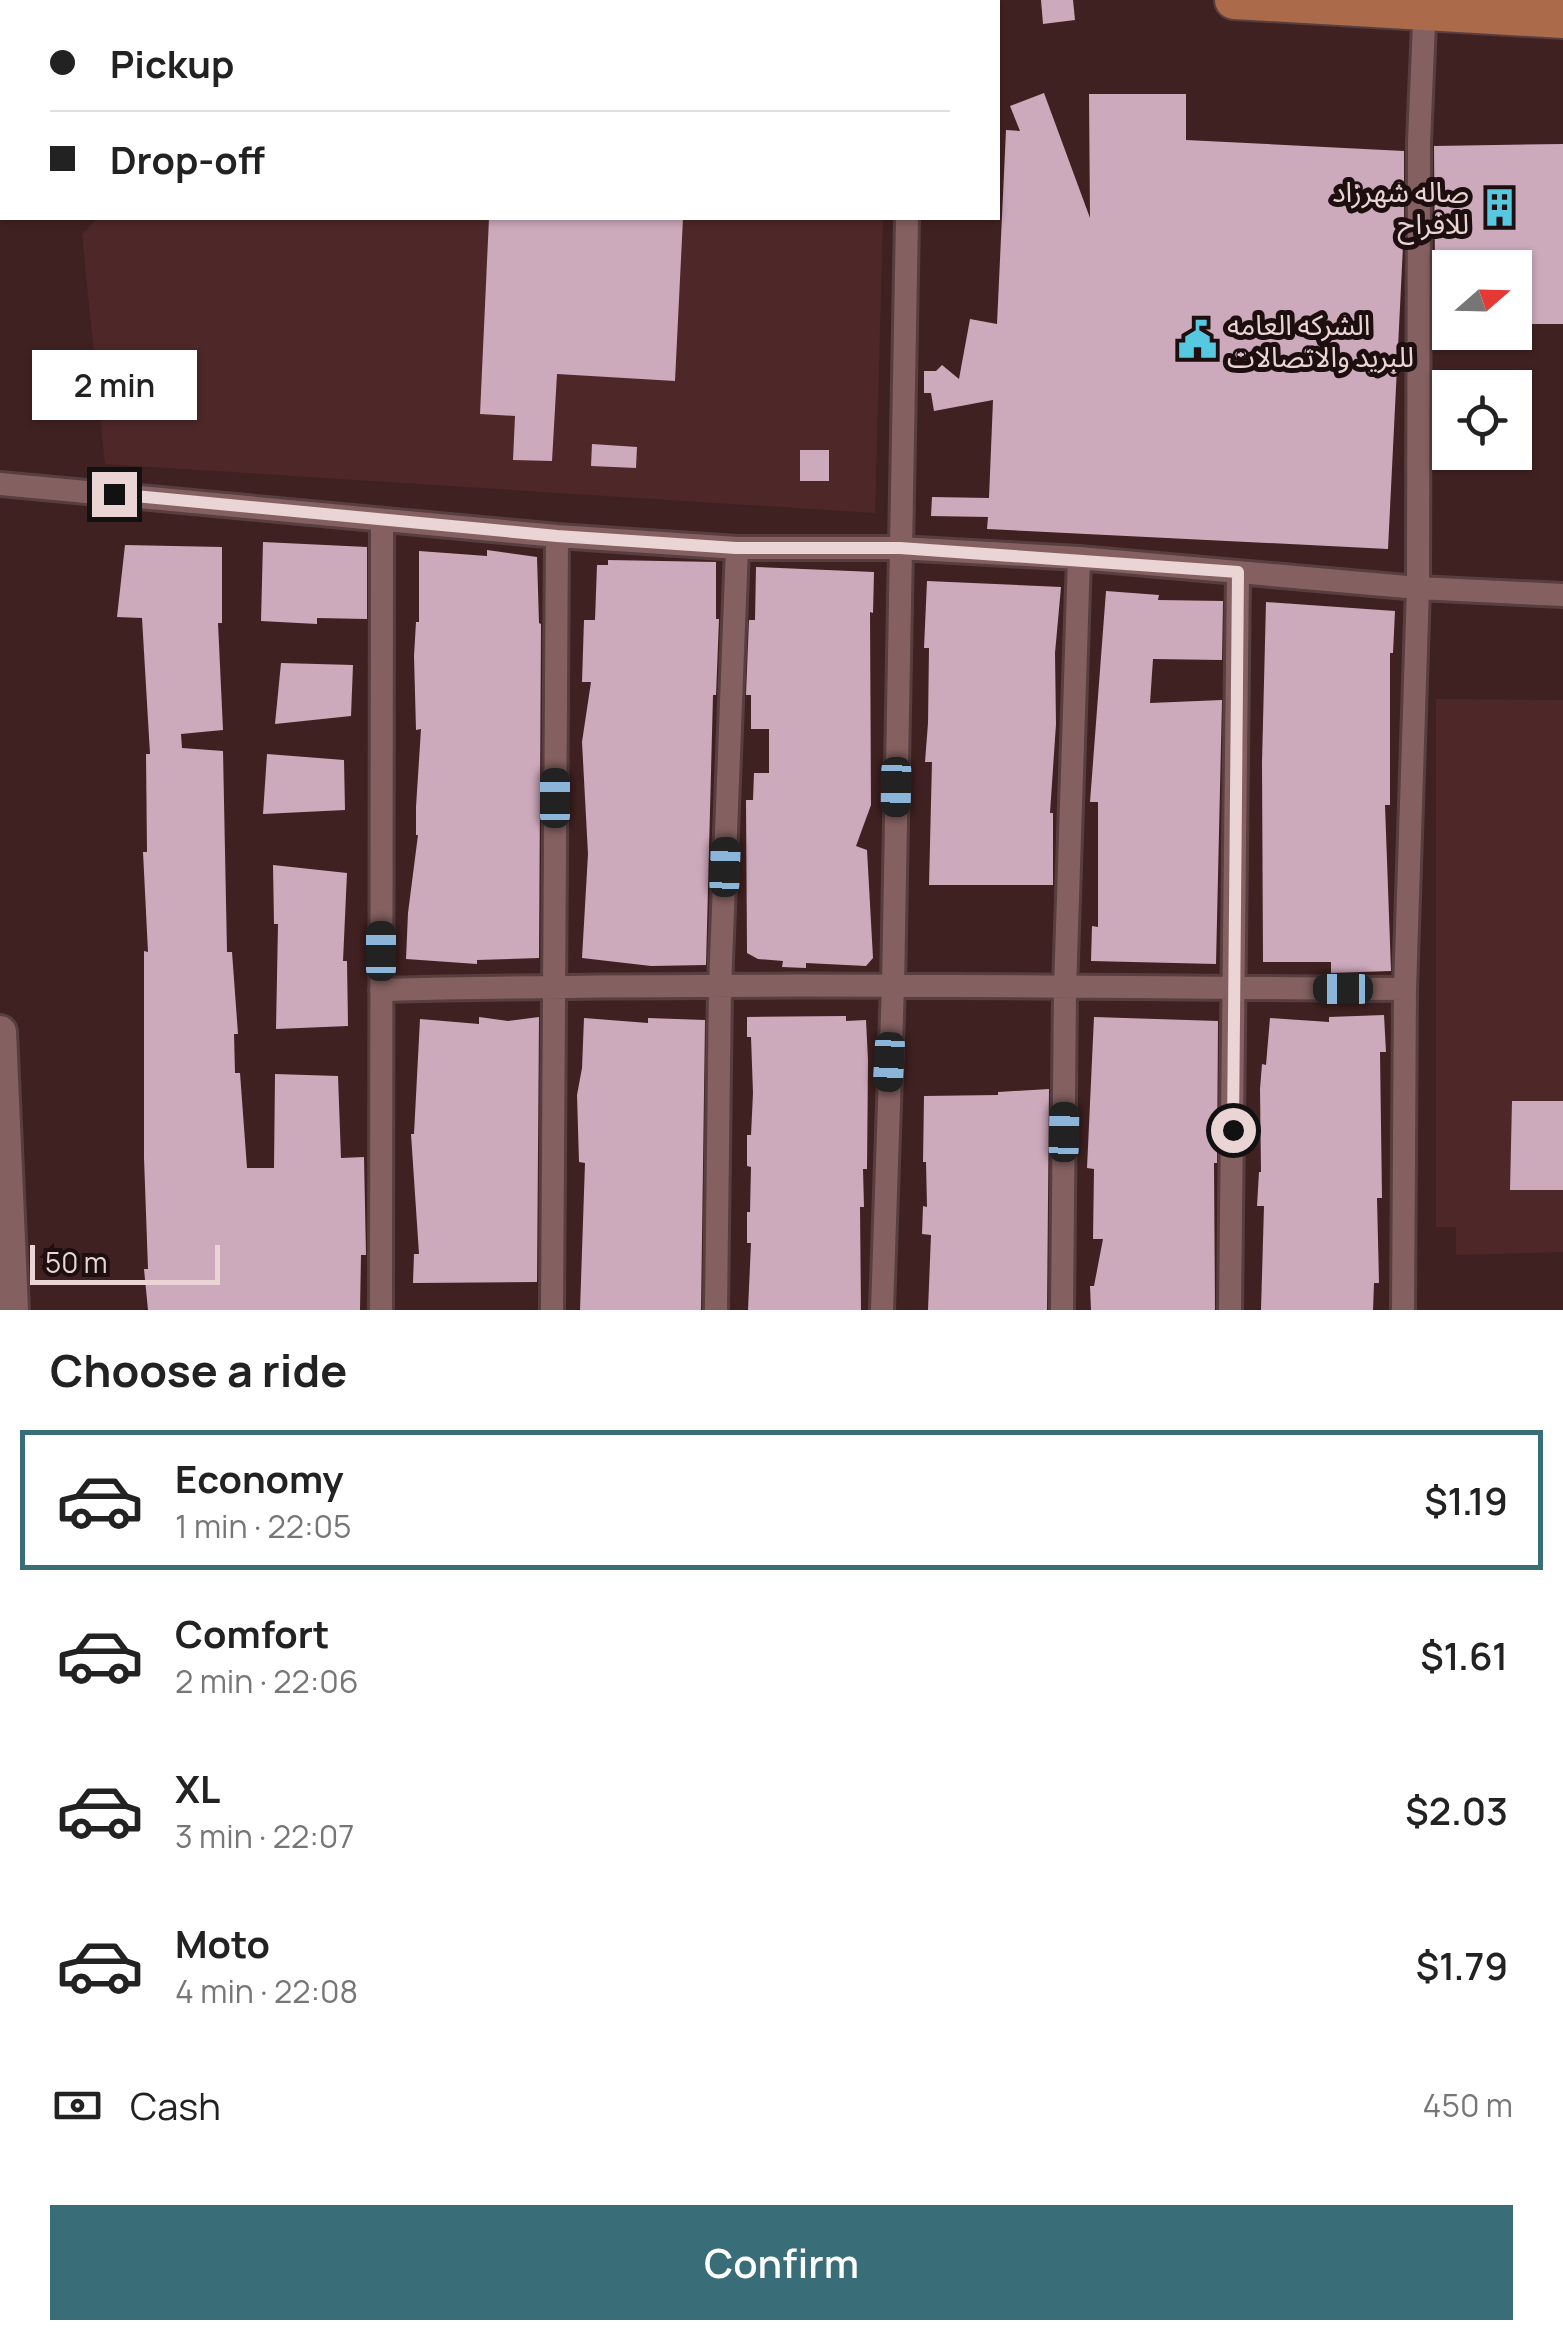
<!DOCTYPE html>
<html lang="en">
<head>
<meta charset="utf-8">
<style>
  body { margin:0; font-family:Manrope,"Noto Sans Arabic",sans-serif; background:#f2f2f2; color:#222; height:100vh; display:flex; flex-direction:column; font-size:38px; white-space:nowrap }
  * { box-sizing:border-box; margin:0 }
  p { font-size:32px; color:#767676 }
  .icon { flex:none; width:55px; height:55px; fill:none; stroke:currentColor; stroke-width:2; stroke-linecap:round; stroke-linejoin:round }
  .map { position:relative; height:1310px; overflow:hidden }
  .details { display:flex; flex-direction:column; background:#fff; flex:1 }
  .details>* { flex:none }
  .hud { position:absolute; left:0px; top:0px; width:1000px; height:220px; box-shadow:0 2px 8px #0004; display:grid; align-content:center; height:220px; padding:0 50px; background:#fff }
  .needle { width:65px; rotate:70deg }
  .buttons { position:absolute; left:1432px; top:250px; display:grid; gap:20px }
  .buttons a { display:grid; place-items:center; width:100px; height:100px; border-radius:0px; background:#fff; box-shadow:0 2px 8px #0004; font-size:50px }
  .scale { position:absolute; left:30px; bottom:25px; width:190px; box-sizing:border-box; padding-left:10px; border:5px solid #ead4d4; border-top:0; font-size:28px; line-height:35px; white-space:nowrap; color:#ead4d4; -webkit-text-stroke:8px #1d0f0f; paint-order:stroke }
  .end { position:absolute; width:45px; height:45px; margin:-22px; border:12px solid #ead4d4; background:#111; box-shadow:0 0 0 5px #111 }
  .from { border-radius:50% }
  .bubble { position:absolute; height:70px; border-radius:0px; background:#fff; box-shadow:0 2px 8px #0004; font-size:32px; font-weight:600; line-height:70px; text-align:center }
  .car { position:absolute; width:30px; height:60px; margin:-30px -15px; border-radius:12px; box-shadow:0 0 8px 2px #0007; background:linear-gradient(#222 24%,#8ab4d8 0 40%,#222 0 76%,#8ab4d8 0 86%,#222 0) }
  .hud b { display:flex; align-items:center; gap:35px; height:95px; font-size:38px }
  .hud b+b { border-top:2px solid #e0e0e0 }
  .hud i { width:25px; height:25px; background:#222 }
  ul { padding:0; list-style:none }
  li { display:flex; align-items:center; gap:30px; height:140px; margin:0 20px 15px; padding:0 30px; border:5px solid transparent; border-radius:0px }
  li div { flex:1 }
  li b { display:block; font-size:38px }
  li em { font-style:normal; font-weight:600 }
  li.on { border-color:#396d78 }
  li>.icon { width:90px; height:90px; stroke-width:1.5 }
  h2 { padding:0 50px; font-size:45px; line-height:120px }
  .pay { display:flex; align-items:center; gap:25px; height:110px; padding:0 50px; font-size:38px }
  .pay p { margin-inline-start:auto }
  .button { display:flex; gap:20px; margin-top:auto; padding:20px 50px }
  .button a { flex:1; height:115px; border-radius:0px; background:#396d78; color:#fff; font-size:40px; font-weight:600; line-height:115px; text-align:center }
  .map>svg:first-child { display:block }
</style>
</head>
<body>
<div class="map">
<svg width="1563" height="1310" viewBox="0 0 1563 1310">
  <rect width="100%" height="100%" fill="#402121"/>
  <!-- built -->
  <path fill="#4e2729" d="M97 218H883L875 513 105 464 82 234Z
    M1436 699 1563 700V1252L1456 1255V1227H1436Z"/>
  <!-- building -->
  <path fill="#cda9bc" d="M1041 0H1073L1075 20 1043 24Z
    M1044 93 1090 218 1089 94H1186V140L1404 151V226L1388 549 987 529 988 517 931 516 932 497 989 498 993 400 934 411 931 393H924V371H936L942 365 959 379 970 319 997 324 1006 130 1020 131 1010 106Z
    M1563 144V324H1515V268H1435L1434 146Z
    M489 218H683L675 381 557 374 552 461 513 460 515 416 480 414Z
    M592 444 637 447 636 468 591 466Z
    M800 450H829V481H800Z
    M263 542 367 547V619L317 618V624L261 621Z
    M125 545 222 547V623H218L223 730 181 734 182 748 223 751 227 952H232L238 1034H234L235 1073H240L247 1168H274L275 1074 338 1076 341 1158 364 1157 366 1255H361L360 1310H148L144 1269H148L144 1158V951L148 952 143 852H147L146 754H150L142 618 117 617Z
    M487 550 537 557 539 623 541 624 539 958 477 960V964L406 959 408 913 418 835H416V807L421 729 416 730 414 656 416 622H419V551L487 556Z
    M608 560 716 562V619H719L716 695H713L706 965 651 966 582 958 588 854 582 742 591 682H582L584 620H595L597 565H608Z
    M756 567 874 572 873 613 870 612 871 805 856 846 867 850 873 958 866 966 806 963V968L782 967 783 961 758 959 747 953 746 800H753L754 773H769V729H751V695H746L749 620H755Z
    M927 581 1061 587 1055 653 1056 724 1050 813H1053V885H929L932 762H925L928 723 929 648H924Z
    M1106 591 1159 595 1158 600 1223 601 1222 660 1153 659 1150 703 1222 700 1216 964 1091 961 1092 926 1098 927V802H1090Z
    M1266 602 1395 611 1393 653H1390V805H1385L1391 971 1331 973V962H1263L1262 762Z
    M281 663 353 665 351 716 275 724Z
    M267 754 344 760 345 810 263 814Z
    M273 865 347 873 343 961H347L348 1026 276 1029 278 924H274Z
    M1384 1015 1386 1052H1380L1382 1198H1377L1379 1283H1374L1373 1310H1261L1264 1206H1257L1259 1172H1261L1260 1089 1262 1064 1266 1065 1270 1018 1329 1022V1017Z
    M846 1016V1021L866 1020 868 1060 867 1169H863L864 1207H860L861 1310H748L751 1243H747V1212H750L751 1167 747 1166V1135H751L753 1093 751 1037H747V1017Z
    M479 1017 508 1021 539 1017 537 1282 413 1283 414 1254H419L411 1134H414L420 1019 479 1024Z
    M1094 1017 1218 1021 1217 1163H1214L1215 1310H1091L1090 1286H1094L1103 1239H1093L1094 1169 1087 1168Z
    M584 1018 648 1023V1018L705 1020 701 1310H580L585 1163 579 1162 577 1095 582 1068Z
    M1049 1089 1047 1310H928L931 1235 922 1234 923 1206 927 1207 926 1162H923L924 1096 998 1095V1092Z
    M1512 1101H1563V1190H1510Z"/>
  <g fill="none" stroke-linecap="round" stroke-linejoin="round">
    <defs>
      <path id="street" d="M912 2V0
        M0 484 557 536 737 548H899L1079 558 1418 588 1563 595
        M381 990C722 982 1064 987 1405 989
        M381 1310 382 520
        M552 1310 557 536
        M716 1310 720 987 737 548
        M882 1310 893 986 907 218
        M1062 1310 1065 989 1079 558
        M1230 1310 1238 572
        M1403 1310 1405 989 1418 588 1419 142 1425 0"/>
      <path id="secondary" d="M0 1032 12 1310"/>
      <path id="primary" d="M1234 0 1563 19"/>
    </defs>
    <!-- street casing -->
    <use href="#street" stroke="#583e3f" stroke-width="28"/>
    <!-- secondary casing -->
    <use href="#secondary" stroke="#583e3f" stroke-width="38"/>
    <!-- primary casing -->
    <use href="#primary" stroke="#583e3f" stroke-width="42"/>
    <!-- street -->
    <use href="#street" stroke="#856060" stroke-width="22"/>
    <!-- secondary -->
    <use href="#secondary" stroke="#856060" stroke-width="32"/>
    <!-- primary -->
    <use href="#primary" stroke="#ab6a4a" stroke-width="38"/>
  </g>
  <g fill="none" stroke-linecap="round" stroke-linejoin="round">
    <!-- route -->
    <path stroke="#ead4d4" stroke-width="12" d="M114 494 557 536 736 548H900L1238 572 1233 1130"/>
  </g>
  <!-- icons -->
  <defs>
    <symbol id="building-bare" viewBox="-9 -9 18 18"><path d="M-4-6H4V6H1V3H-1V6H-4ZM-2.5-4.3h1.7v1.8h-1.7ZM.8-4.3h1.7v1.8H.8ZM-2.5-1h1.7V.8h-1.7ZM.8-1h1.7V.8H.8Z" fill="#56c9e1" stroke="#1d0f0f" stroke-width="2.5" paint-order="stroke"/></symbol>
    <symbol id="civic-bare" viewBox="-9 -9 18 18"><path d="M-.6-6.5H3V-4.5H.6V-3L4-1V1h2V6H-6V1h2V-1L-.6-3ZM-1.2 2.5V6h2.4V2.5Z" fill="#56c9e1" stroke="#1d0f0f" stroke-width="2.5" paint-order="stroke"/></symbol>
  </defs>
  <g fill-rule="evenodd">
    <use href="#building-bare" x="1472" y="180" width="55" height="55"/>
    <use href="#civic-bare" x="1170" y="312" width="55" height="55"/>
  </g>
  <g text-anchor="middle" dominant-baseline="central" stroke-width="10" stroke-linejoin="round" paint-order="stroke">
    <!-- poi labels -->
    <g font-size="28" fill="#ead4d4" stroke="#1d0f0f" text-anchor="end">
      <text x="1469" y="191">صاله شهرزاد<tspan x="1469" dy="32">للافراح</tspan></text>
      <text x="1227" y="324" text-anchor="start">الشركه العامه<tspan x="1227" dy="32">للبريد والاتصالات</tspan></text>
    </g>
  </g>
</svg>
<div class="buttons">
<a><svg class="needle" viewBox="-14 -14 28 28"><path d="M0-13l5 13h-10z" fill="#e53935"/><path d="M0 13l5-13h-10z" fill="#767676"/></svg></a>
<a><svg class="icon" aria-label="locate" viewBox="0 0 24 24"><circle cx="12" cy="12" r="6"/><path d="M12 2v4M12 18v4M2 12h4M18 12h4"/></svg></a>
</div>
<div class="scale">50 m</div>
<i class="end from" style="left:1233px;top:1130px"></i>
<i class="end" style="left:114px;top:494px"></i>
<div class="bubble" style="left:32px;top:350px;width:165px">2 min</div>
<i class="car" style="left:896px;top:787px;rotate:181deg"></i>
<i class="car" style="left:555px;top:798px;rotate:0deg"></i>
<i class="car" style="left:725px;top:867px;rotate:2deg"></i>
<i class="car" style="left:381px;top:951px;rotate:0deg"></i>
<i class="car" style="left:1343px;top:989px;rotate:270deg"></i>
<i class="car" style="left:889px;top:1062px;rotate:183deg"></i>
<i class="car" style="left:1064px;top:1132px;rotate:1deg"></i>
<div class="hud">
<b><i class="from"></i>Pickup</b>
<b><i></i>Drop-off</b>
</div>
</div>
<section class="details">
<h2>Choose a ride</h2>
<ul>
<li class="on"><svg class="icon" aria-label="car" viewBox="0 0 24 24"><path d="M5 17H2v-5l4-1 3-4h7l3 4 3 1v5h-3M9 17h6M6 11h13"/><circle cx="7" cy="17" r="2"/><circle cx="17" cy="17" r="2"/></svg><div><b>Economy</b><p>1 min · 22:05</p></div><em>$1.19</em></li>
<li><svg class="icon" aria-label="car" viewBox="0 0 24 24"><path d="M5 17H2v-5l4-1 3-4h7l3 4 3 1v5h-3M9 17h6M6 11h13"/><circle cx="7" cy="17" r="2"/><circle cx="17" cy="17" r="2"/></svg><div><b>Comfort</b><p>2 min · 22:06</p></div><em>$1.61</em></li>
<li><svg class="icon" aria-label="car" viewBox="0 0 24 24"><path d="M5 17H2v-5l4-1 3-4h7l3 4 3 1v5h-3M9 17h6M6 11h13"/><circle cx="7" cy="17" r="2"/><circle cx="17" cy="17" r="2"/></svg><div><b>XL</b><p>3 min · 22:07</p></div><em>$2.03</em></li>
<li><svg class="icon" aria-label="car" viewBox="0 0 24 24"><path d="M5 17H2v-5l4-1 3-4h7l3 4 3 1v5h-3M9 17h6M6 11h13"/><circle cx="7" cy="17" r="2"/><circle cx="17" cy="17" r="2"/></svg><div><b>Moto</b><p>4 min · 22:08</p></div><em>$1.79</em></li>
</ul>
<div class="pay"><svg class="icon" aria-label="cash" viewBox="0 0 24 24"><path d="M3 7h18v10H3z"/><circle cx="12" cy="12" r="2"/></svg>Cash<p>450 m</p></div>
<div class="button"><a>Confirm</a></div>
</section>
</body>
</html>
